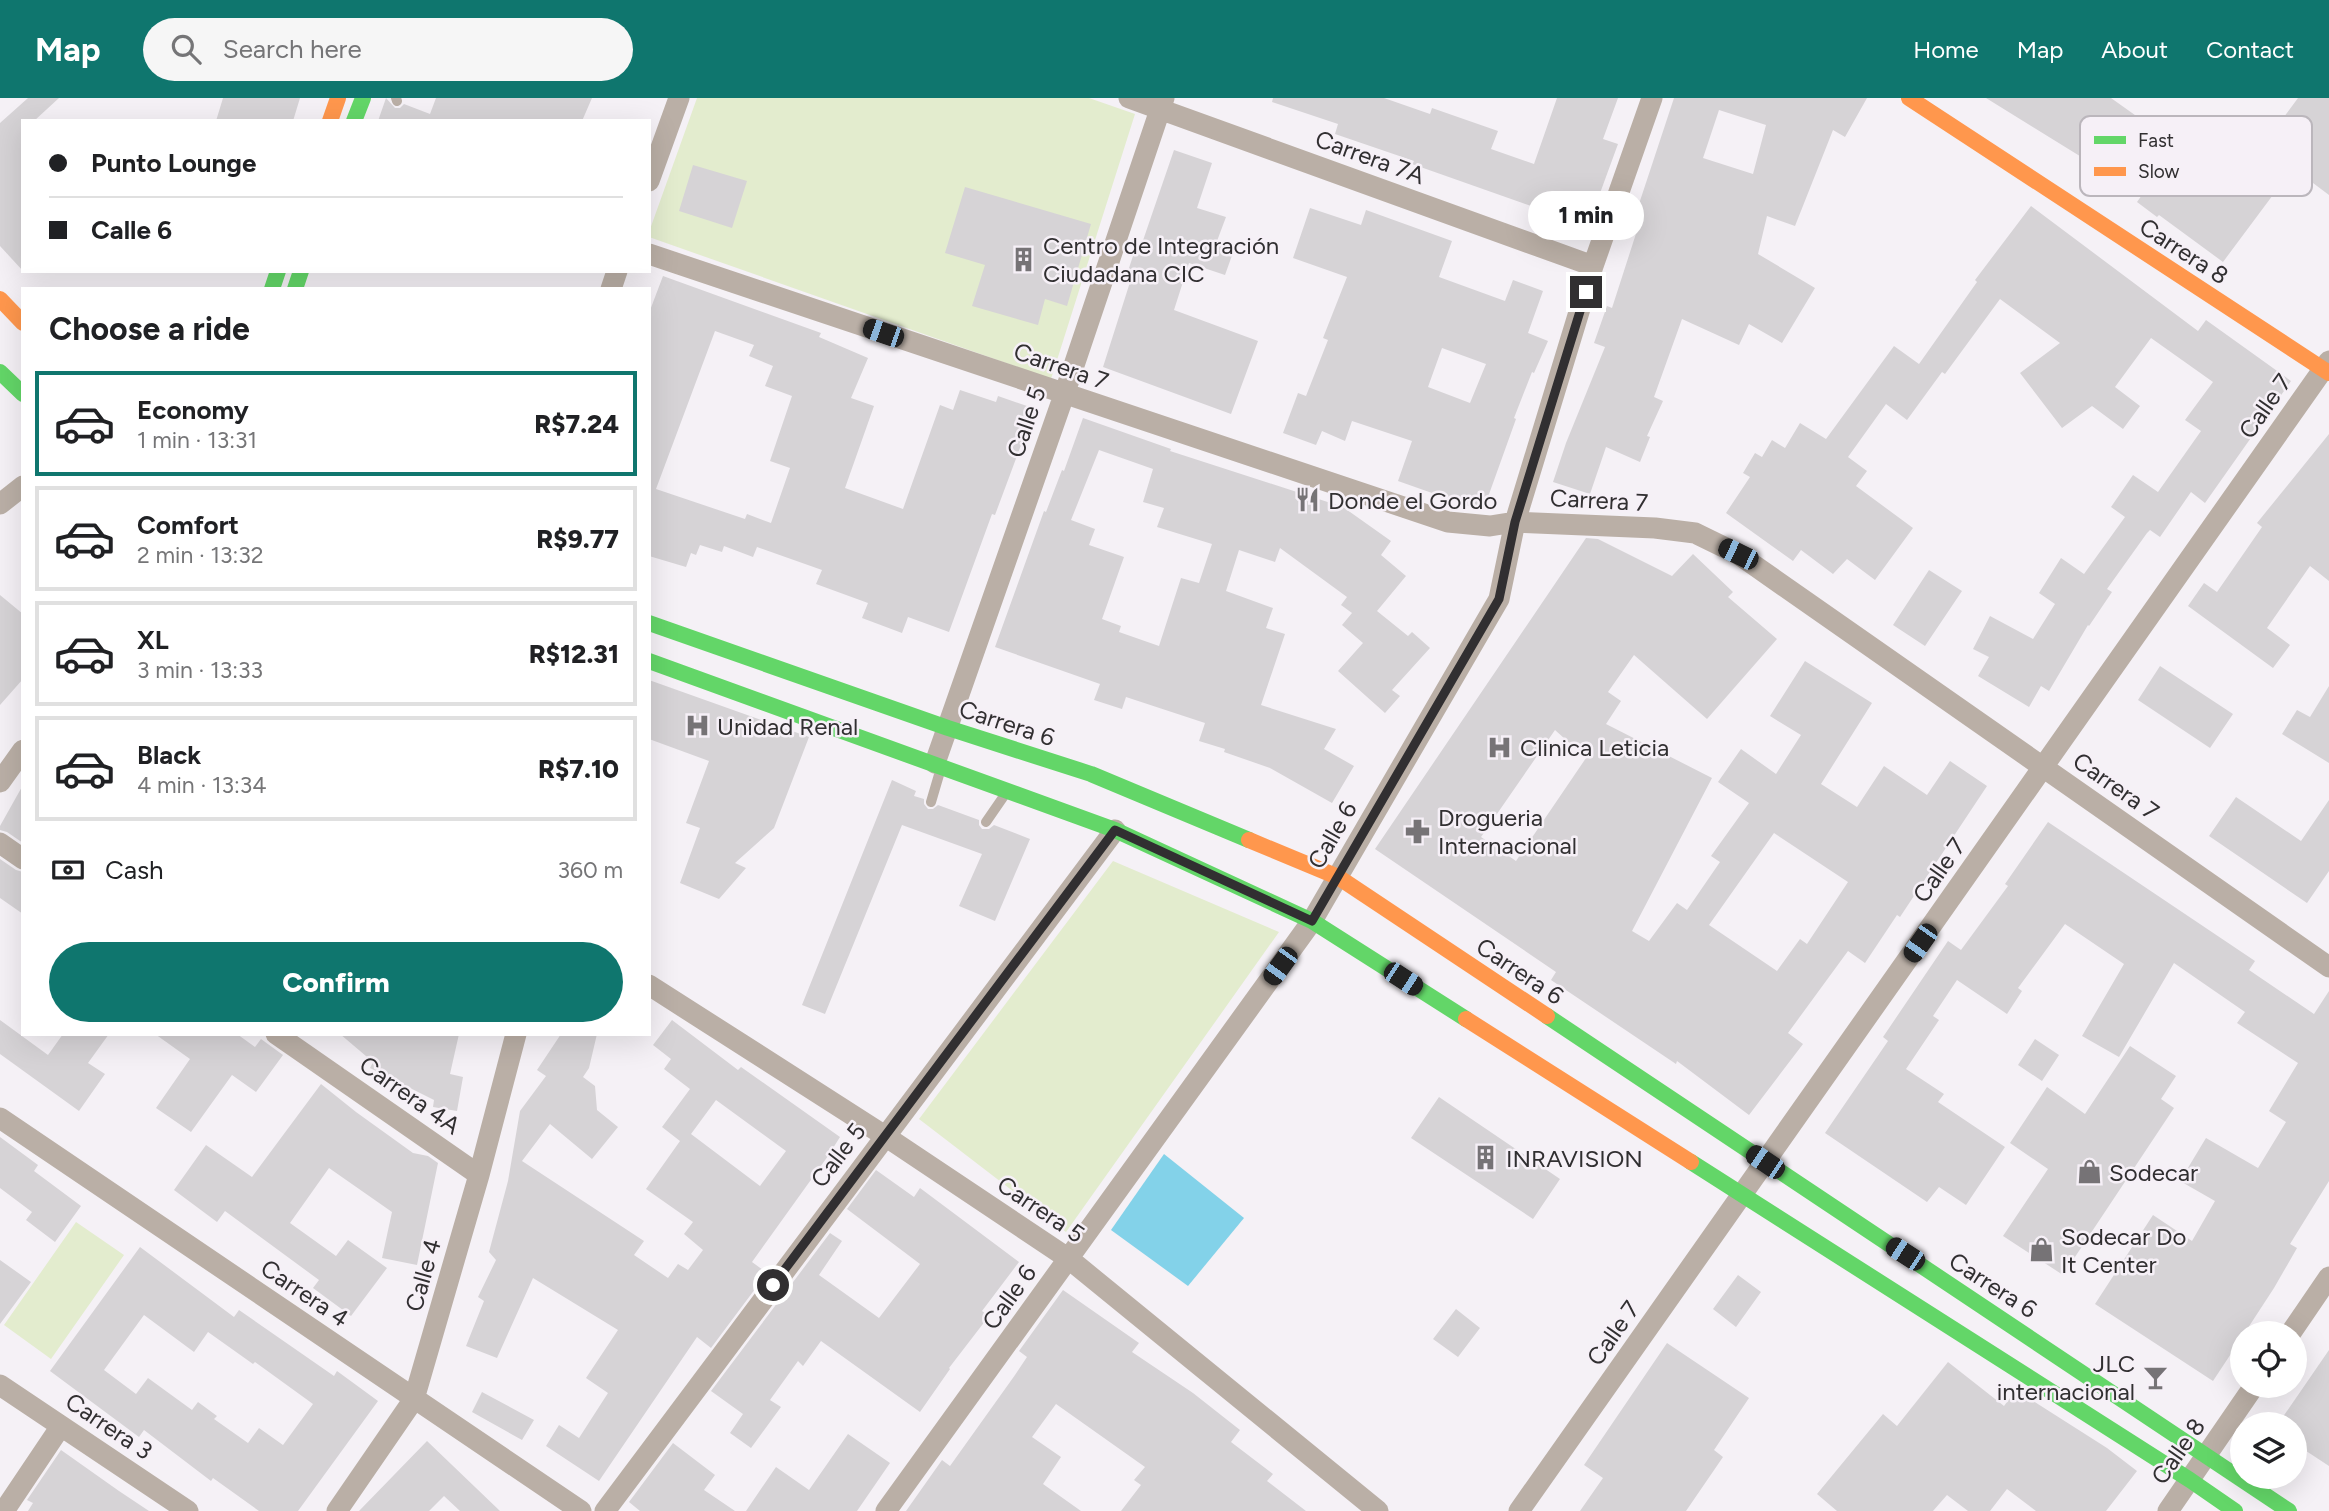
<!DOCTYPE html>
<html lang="en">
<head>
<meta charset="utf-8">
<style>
  body { margin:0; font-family:Figtree,sans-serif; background:#f6f6f6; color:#202124; height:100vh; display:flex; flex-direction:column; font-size:26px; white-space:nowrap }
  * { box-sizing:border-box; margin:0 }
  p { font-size:23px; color:#757577 }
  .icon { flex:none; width:38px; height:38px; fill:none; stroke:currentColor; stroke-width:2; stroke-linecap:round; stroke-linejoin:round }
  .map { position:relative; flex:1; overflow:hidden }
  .panel { position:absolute; left:21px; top:189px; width:630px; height:749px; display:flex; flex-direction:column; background:#fff; border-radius:0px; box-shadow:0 7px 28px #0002 }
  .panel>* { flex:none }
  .hud { position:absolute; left:21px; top:21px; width:630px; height:154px; border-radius:0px; box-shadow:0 7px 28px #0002; display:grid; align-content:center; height:154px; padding:0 28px; background:#fff }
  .fabs { position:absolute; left:2230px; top:1223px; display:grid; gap:14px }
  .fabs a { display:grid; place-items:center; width:77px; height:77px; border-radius:50%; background:#fff; box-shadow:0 7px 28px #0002; font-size:35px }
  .end { position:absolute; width:32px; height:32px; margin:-16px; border:9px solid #312f31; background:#fff; box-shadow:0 0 0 4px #fff }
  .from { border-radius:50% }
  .bubble { position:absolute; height:49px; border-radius:24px; background:#fff; box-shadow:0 7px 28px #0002; font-size:23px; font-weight:800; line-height:49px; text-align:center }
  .car { position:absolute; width:21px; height:42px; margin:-21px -10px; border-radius:9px; box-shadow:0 0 5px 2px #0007; background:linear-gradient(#222 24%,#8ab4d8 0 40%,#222 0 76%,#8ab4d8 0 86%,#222 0) }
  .hud b { display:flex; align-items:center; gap:24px; height:66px; font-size:26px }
  .hud b+b { border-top:2px solid #e0e0e0 }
  .hud i { width:18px; height:18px; background:#202124 }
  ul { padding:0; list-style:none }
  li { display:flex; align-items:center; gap:21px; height:105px; margin:0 14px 10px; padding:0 14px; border:4px solid #e0e0e0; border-radius:0px }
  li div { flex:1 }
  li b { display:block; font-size:26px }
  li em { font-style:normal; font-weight:800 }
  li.current { border-color:#0f766e }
  li>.icon { width:63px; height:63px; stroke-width:1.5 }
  h2 { padding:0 28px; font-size:32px; line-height:84px }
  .pay { display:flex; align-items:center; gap:18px; height:77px; padding:0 28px; font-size:26px }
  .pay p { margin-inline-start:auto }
  .action { display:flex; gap:14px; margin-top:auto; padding:14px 28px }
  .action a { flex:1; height:80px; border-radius:42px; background:#0f766e; color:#fff; font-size:28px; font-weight:800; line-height:80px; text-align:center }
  header { display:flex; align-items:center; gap:42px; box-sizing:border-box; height:98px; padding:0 35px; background:#0f766e; color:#fff }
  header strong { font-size:33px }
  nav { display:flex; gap:38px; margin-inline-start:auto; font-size:24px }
  .search { width:490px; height:63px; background:#f6f6f6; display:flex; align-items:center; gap:18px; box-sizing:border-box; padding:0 24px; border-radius:38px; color:#757577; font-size:26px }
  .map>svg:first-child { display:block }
</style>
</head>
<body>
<header>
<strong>Map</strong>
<div class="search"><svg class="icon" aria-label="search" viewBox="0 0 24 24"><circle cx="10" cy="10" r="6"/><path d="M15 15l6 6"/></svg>Search here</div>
<nav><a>Home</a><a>Map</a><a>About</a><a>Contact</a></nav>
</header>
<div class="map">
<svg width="2329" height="1413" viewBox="0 0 2329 1413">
  <rect width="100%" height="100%" fill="#f5f1f6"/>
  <!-- green -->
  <path fill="#e3ecce" d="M697 0H1089L1135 16 1051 281 649 139V134Z
    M1113 763 1279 834 1066 1134 919 1021Z
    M76 1124 124 1157 51 1261 4 1227Z"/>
  <!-- water -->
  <path fill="#83d2e9" d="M1164 1056 1244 1120 1188 1188 1111 1132Z"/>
  <!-- building -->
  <path fill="#d6d3d6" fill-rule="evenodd" d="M28 0H59L34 23H23V173L0 148V25Z
    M223 0H300L293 23H216Z
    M386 0 395 10H400L404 6 430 16 436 0H592L582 23H378Z
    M1273 0H1384L1430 16 1432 10 1498 33 1491 51 1534 66 1557 0H1618L1603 41 1618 46 1588 128 1412 66 1414 63 1335 36 1338 26 1272 4Z
    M1674 0H1867L1845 39 1833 32 1795 128 1767 118 1758 156 1815 190 1782 245 1749 226 1739 247 1682 221 1654 299 1663 303 1647 338 1650 339 1640 364 1606 349 1590 396 1553 384 1566 345 1605 249 1594 245 1607 208 1612 210 1643 114 1637 112ZM1719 12 1766 27 1753 76 1703 60Z
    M1986 0H2111L2177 47 2184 38 2205 53 2201 59 2236 84 2298 0H2329V97L2293 70 2223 164 2159 117 2157 119 2137 104 2149 87 2091 47 2083 60Z
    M1174 52 1212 65 1197 110 1226 119 1217 143 1235 149 1225 177 1189 165 1174 212 1258 243 1231 316 1103 269 1131 181 1126 179 1134 155 1138 157Z
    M693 67 747 83 732 130 679 113Z
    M965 89 1091 126 1067 208 1045 201 1038 227 972 208 985 167 945 155Z
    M2031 108 2198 233 2206 222 2291 283 2205 405 2191 394 2160 439 2150 432 2147 435 2107 491 2112 494 2089 528 2088 527 2049 593 2041 588 2029 609 1978 578 1989 559 1973 551 1990 518 2033 541 2055 506 2039 495 2061 460 2084 476 2125 419 2111 409 2133 377 2158 394 2201 333 2185 322 2213 284 2151 240 2115 289 2140 308 2123 331 2092 308 2062 330 2020 275 2060 245 2000 201 1945 276 1942 274 1907 322 1886 306 1848 359 1867 373 1856 388 1913 430 1875 482 1847 461 1833 476 1801 452 1793 463 1726 415 1750 379 1743 375 1755 355 1762 359 1772 342 1785 350 1800 325 1826 341 1894 248 1919 266 1977 184 1975 182Z
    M1310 110 1361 127 1366 112 1452 143 1439 179 1505 203 1513 182 1543 193 1528 235 1548 243 1534 275 1532 274 1514 320 1516 321 1483 413 1398 383 1412 343 1352 323 1345 343 1322 333 1316 347 1283 335 1298 295 1306 298 1328 242 1323 240 1347 179 1293 160ZM1442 250 1486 266 1470 305 1428 289Z
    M663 178 821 235 819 239 868 260 851 300 874 308 845 390 903 411 940 307 953 312 960 292 996 304 998 298 1027 308 1020 329 1027 331 995 417 992 416 949 534 908 519 902 535 862 520 868 505 816 486 822 472 757 449 753 459 724 448 722 454 700 447 696 457 691 455 686 469 649 458V215ZM715 233 754 247 749 258 773 268 765 288 792 298 770 363 790 370 771 425 747 416 745 421 656 391Z
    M1083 320 1171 351 1170 353 1343 409 1391 443 1381 457 1406 478 1377 513 1408 538 1412 534 1430 550 1392 592 1400 598 1385 615 1338 573 1363 545 1342 527 1352 515 1341 507 1347 499 1280 450 1275 464 1239 452 1226 493 1273 510 1266 530 1285 536 1261 607 1336 631 1324 651 1354 668 1332 705 1270 670 1224 654 1225 651 1199 643 1205 625 1126 599 1122 611 1094 602 1100 586 995 549 1044 413 1046 414 1062 372 1064 373ZM1099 352 1153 371 1143 404 1164 410 1157 429 1212 446 1199 485 1181 480 1159 548 1119 534 1121 528 1102 521 1124 459 1089 447 1095 431 1071 422Z
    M2329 336V483L2310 468 2267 530 2290 547 2273 570 2188 508 2204 485 2217 494 2262 429 2257 425Z
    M1586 440 1598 441 1672 478 1693 456 1733 494 1728 499 1777 541 1707 621 1634 557 1608 594 1621 603 1606 626 1712 680 1632 833 1649 843 1677 805 1687 812 1720 764 1711 758 1749 705 1718 684 1741 651 1776 676 1801 637 1770 618 1805 563 1872 605 1821 686 1857 709 1884 668 1927 697 1950 663 1987 688 1900 819 1897 817 1865 865 1848 853 1788 935 1803 946 1749 1017 1677 963 1676 966 1551 882 1556 874 1375 751ZM1555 632 1586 660 1516 763 1481 739ZM1774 735 1848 784 1807 846 1800 841 1777 873 1709 827Z
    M1929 472 1962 493 1925 548 1893 527Z
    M0 497 23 516V581L0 607Z
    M2160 568 2233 616 2210 650 2138 602Z
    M649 582 809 639 774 730 735 765 746 770 719 801 680 785 700 730 686 725 709 663 649 641Z
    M2329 588V665L2282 636 2297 612 2310 619Z
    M892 682 916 693 914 698 924 701V706L928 711H933L938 707 979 722V727L982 731H989L994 727 1030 741 995 823 959 808 982 756 902 727 825 916 802 907Z
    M23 687V745L7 734 0 732V728Z
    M2236 699 2301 743 2329 702V773L2307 805 2209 738Z
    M2048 724 2255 863 2249 872 2314 916 2329 893V1083L2290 1146 2297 1150 2274 1190 2244 1236H2242V1239L2213 1283 2095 1206 2153 1117 2192 1143 2215 1103 2180 1083 2206 1040 2258 1070 2286 1024 2269 1013 2298 965 2237 925 2245 914 2174 865 2119 959 2082 938 2124 866 2065 826 2018 890 2022 893 2007 916 1957 882 1933 918 1939 922 1906 971 1944 996 1938 1004 2005 1049 1966 1107 1939 1089 1927 1104 1825 1035 1888 943 1883 939 1948 843 1961 852 2008 788 2005 786Z
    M0 761 16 772 23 774V816L0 800Z
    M0 922 48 957 63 936H109L88 965 105 976 79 1013 0 956Z
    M672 922 738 972 741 969 840 1039 828 1058 752 1164 767 1175 711 1250 697 1239 599 1383 546 1348 559 1327 579 1340 608 1295 586 1280 618 1232 533 1180 497 1260 466 1248 484 1203 478 1199 496 1162 489 1154 508 1083 520 1013 546 978 537 972 561 936H597L589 970 583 979 595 988 597 1012 618 1029 592 1061 550 1026 522 1063 644 1143 634 1157 668 1180 678 1166 688 1172 703 1152 684 1136 693 1124 646 1091 680 1043 662 1029 690 991 664 971 671 961 653 947ZM716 1002 786 1053 760 1088 691 1036Z
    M155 936H237L255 949 261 941 283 957 256 994 232 977 191 1034 156 1010 190 961Z
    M340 936H459L450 976 463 979 457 1013 433 1009 434 1002 370 970 373 964Z
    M2035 941 2059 957 2042 983 2018 967Z
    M2130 948 2176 978 2161 1001 2174 1010 2063 1177 2003 1138 2048 1071 2010 1045 2047 989 2085 1016Z
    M321 986 356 1014 413 1055 428 1058 438 1065 417 1167 382 1160 392 1114 329 1070 290 1125 336 1158 348 1142 387 1170 351 1218 313 1190 319 1182 225 1113 217 1124 174 1092 206 1047 252 1079Z
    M1439 999 1560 1081 1533 1121 1411 1040Z
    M0 1039 38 1067 34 1073 81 1108 55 1144 26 1122 32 1114 0 1090Z
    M876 1072 914 1099 920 1090 1019 1164 982 1213 989 1218 949 1270 950 1271 920 1314 821 1243 803 1268 798 1263 770 1302 781 1309 751 1350 730 1335 743 1316 711 1293 830 1135 842 1143 819 1177 879 1220 920 1166 847 1111Z
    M140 1149 234 1219 239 1212 334 1278 337 1273 378 1303 298 1413H259L213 1380 211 1383 144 1332 139 1339 50 1273ZM144 1217 194 1254 208 1234 253 1266 255 1264 313 1306 283 1347 259 1330 248 1345 214 1321 217 1318 198 1304 192 1312 148 1280 136 1296 104 1272Z
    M0 1162 31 1184 0 1226Z
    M1738 1177 1761 1194 1736 1229 1713 1211Z
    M1063 1192 1139 1245 1132 1254 1193 1295 1240 1332 1231 1344 1273 1376 1267 1383 1306 1413H1121L1141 1387 1134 1382 1145 1369 1056 1306 1032 1339 1061 1359 1043 1386 1081 1413H906L942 1362 950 1368 1015 1277 1027 1259 1019 1253Z
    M1456 1211 1480 1230 1458 1259 1433 1241Z
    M1667 1245 1749 1300 1714 1352 1723 1359 1686 1413H1580L1603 1380 1584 1367Z
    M2329 1252V1368L2294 1345V1326H2278Z
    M1948 1264 2004 1308 2016 1292 2107 1350 2137 1373 2106 1413H2036L2007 1391 1990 1413H1968L1947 1397 1933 1413H1837L1817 1396 1883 1316 1897 1328Z
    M482 1294 534 1322 522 1342 472 1314Z
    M848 1336 890 1365 857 1413H746L776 1369 809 1392Z
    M427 1343 500 1413H460L444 1398 429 1413H359Z
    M673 1345 715 1377 704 1392 735 1413H640L629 1404Z
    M61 1352 119 1393 149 1413H28L33 1405 27 1402Z"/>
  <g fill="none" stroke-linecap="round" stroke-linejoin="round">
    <!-- lane -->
    <path stroke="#baafa6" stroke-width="10" d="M396 0 397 3
      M931 704 941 670
      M986 724 1006 695"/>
    <!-- street -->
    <path stroke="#baafa6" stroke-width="21" d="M1129 0 1593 168
      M649 83 679 0
      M649 156 1448 424 1490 428 1515 424 1655 430 1695 435 1738 456 2329 869
      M611 191 617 173
      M0 406 23 388
      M935 665 1064 297 1164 0
      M0 684 23 652
      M0 745 23 761
      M649 887 885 1038 1069 1161 1378 1413
      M276 936 479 1077
      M0 1020 581 1413
      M2290 1236 2329 1179
      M0 1287 188 1413
      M4 1413 61 1328
      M337 1413 414 1301 479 1077 516 936
      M605 1413 1115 732
      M886 1413 1312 823 1499 501 1515 424 1593 168 1652 0
      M1519 1413 2329 263
      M2168 1413 2254 1288"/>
    <!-- fast -->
    <path stroke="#63d668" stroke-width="16" d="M354 23 363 0
      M272 191 278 173
      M295 191 301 173
      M0 274 23 296
      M649 525 948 630 1091 676 1249 742
      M649 563 1115 732 1312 823 1466 921
      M1547 918 2289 1413
      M1691 1064 2190 1382 2235 1413"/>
    <!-- slow -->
    <path stroke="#ff974d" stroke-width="16" d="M1909 0 2329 275
      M330 23 338 0
      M0 201 23 225
      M1249 742 1338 779 1547 918
      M1466 921 1691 1064"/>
  </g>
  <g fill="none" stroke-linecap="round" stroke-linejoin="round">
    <!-- route -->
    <path stroke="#312f31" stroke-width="9" d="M773 1187 1115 732 1312 823 1499 501 1515 424 1586 194"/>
  </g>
  <!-- icons -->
  <defs>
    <symbol id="building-bare" viewBox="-9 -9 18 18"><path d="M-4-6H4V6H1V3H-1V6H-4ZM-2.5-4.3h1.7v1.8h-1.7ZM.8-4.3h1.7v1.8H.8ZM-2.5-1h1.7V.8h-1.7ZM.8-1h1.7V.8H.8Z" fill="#767376" stroke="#f6f0f7" stroke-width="2.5" paint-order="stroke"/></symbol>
    <symbol id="restaurant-bare" viewBox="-9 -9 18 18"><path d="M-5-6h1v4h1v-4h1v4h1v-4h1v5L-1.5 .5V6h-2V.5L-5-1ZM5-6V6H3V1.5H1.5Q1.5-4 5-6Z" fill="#767376" stroke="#f6f0f7" stroke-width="2.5" paint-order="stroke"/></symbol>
    <symbol id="hospital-bare" viewBox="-9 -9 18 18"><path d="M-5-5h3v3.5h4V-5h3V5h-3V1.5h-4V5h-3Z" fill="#767376" stroke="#f6f0f7" stroke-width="2.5" paint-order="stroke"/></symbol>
    <symbol id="pharmacy-bare" viewBox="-9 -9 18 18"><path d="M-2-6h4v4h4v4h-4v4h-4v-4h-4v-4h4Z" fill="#767376" stroke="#f6f0f7" stroke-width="2.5" paint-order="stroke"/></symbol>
    <symbol id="shop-bare" viewBox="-9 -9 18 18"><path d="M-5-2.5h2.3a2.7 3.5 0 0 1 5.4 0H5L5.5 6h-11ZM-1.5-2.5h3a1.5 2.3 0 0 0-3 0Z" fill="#767376" stroke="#f6f0f7" stroke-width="2.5" paint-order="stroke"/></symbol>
    <symbol id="bar-bare" viewBox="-9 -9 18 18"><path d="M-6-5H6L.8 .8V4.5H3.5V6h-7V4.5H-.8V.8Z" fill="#767376" stroke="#f6f0f7" stroke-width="2.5" paint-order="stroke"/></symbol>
  </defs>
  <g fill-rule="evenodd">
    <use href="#building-bare" x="1006" y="144" width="35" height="35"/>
    <use href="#restaurant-bare" x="1290" y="384" width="35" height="35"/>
    <use href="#hospital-bare" x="680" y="610" width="35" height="35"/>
    <use href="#hospital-bare" x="1482" y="632" width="35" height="35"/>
    <use href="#pharmacy-bare" x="1400" y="716" width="35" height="35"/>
    <use href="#building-bare" x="1468" y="1042" width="35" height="35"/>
    <use href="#shop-bare" x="2072" y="1056" width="35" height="35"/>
    <use href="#shop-bare" x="2024" y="1134" width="35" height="35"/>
    <use href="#bar-bare" x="2138" y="1262" width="35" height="35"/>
  </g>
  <g text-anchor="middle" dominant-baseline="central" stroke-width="5" stroke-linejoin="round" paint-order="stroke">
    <!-- street labels -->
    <g font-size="24" fill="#312f31" stroke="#f6f0f7">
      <text transform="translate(1370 59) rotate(20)">Carrera 7A</text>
      <text transform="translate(2184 153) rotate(33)">Carrera 8</text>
      <text transform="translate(1061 268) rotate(19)">Carrera 7</text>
      <text transform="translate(2265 308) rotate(-55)">Calle 7</text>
      <text transform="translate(1026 324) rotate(-71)">Calle 5</text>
      <text transform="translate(1599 402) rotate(3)">Carrera 7</text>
      <text transform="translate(1007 625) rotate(18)">Carrera 6</text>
      <text transform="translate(2116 688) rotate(35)">Carrera 7</text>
      <text transform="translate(1332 737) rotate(-60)">Calle 6</text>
      <text transform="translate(1939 772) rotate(-55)">Calle 7</text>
      <text transform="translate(1520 873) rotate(34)">Carrera 6</text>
      <text transform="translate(410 997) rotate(35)">Carrera 4A</text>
      <text transform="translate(838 1057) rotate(-53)">Calle 5</text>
      <text transform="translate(1041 1111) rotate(34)">Carrera 5</text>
      <text transform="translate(423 1177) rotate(-74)">Calle 4</text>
      <text transform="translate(1993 1187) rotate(33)">Carrera 6</text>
      <text transform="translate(305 1195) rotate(34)">Carrera 4</text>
      <text transform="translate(1009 1199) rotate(-54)">Calle 6</text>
      <text transform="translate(1613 1235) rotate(-55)">Calle 7</text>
      <text transform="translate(109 1328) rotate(34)">Carrera 3</text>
      <text transform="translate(2178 1353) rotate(-55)">Calle 8</text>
    </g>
    <!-- poi labels -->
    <g font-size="24" fill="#312f31" stroke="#f6f0f7" text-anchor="start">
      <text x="1043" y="147">Centro de Integración<tspan x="1043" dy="28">Ciudadana CIC</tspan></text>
      <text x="1328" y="402">Donde el Gordo</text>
      <text x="717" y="628">Unidad Renal</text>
      <text x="1520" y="649">Clinica Leticia</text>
      <text x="1438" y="719">Drogueria<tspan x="1438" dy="28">Internacional</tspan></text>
      <text x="1506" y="1060">INRAVISION</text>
      <text x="2109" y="1074">Sodecar</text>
      <text x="2061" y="1138">Sodecar Do<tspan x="2061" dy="28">It Center</tspan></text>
      <text x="2135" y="1265" text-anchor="end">JLC<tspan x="2135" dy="28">internacional</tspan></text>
    </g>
  </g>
  <!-- legend -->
  <rect x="2080" y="18" width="232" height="80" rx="10" fill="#f6f0f7" stroke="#bbb6bc" stroke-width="2"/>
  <rect x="2094" y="38" width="32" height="8" fill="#63d668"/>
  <rect x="2094" y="69" width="32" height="9" fill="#ff974d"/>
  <g font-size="19" fill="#312f31">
    <text x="2138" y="49">Fast</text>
    <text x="2138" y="80">Slow</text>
  </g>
</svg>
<div class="fabs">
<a><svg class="icon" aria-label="locate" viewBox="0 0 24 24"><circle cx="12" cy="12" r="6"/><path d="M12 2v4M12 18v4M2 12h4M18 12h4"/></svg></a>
<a><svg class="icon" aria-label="layers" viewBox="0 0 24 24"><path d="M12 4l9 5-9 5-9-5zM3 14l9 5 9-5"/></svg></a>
</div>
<i class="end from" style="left:773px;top:1187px"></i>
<i class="end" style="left:1586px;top:194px"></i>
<div class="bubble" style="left:1528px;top:93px;width:116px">1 min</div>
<i class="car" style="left:883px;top:235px;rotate:289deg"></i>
<i class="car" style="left:1738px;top:456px;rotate:296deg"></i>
<i class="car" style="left:1920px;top:845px;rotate:215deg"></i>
<i class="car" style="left:1280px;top:868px;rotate:216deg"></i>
<i class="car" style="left:1403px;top:881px;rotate:123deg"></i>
<i class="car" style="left:1765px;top:1064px;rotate:304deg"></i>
<i class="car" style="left:1905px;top:1156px;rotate:303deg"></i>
<div class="hud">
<b><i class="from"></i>Punto Lounge</b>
<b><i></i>Calle 6</b>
</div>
<section class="panel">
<h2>Choose a ride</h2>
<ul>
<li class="current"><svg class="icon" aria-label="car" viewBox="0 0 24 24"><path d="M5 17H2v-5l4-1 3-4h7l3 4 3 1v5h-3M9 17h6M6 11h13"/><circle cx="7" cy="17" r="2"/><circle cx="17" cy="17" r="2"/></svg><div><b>Economy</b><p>1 min · 13:31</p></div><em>R$7.24</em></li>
<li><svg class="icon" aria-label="car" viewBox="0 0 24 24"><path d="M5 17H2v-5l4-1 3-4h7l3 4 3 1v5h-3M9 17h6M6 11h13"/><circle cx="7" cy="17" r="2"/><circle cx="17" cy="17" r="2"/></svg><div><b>Comfort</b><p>2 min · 13:32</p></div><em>R$9.77</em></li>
<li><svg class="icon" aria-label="car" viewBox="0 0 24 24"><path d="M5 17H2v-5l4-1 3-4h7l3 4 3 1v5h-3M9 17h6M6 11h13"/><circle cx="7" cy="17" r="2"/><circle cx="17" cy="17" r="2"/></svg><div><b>XL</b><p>3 min · 13:33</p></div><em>R$12.31</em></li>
<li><svg class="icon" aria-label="car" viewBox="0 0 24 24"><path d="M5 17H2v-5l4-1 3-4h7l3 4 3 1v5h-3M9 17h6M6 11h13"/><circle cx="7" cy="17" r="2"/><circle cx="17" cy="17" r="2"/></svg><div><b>Black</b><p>4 min · 13:34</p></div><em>R$7.10</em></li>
</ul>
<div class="pay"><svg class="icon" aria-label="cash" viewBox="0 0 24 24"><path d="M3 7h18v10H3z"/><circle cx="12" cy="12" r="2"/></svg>Cash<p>360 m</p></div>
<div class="action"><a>Confirm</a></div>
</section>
</div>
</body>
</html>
